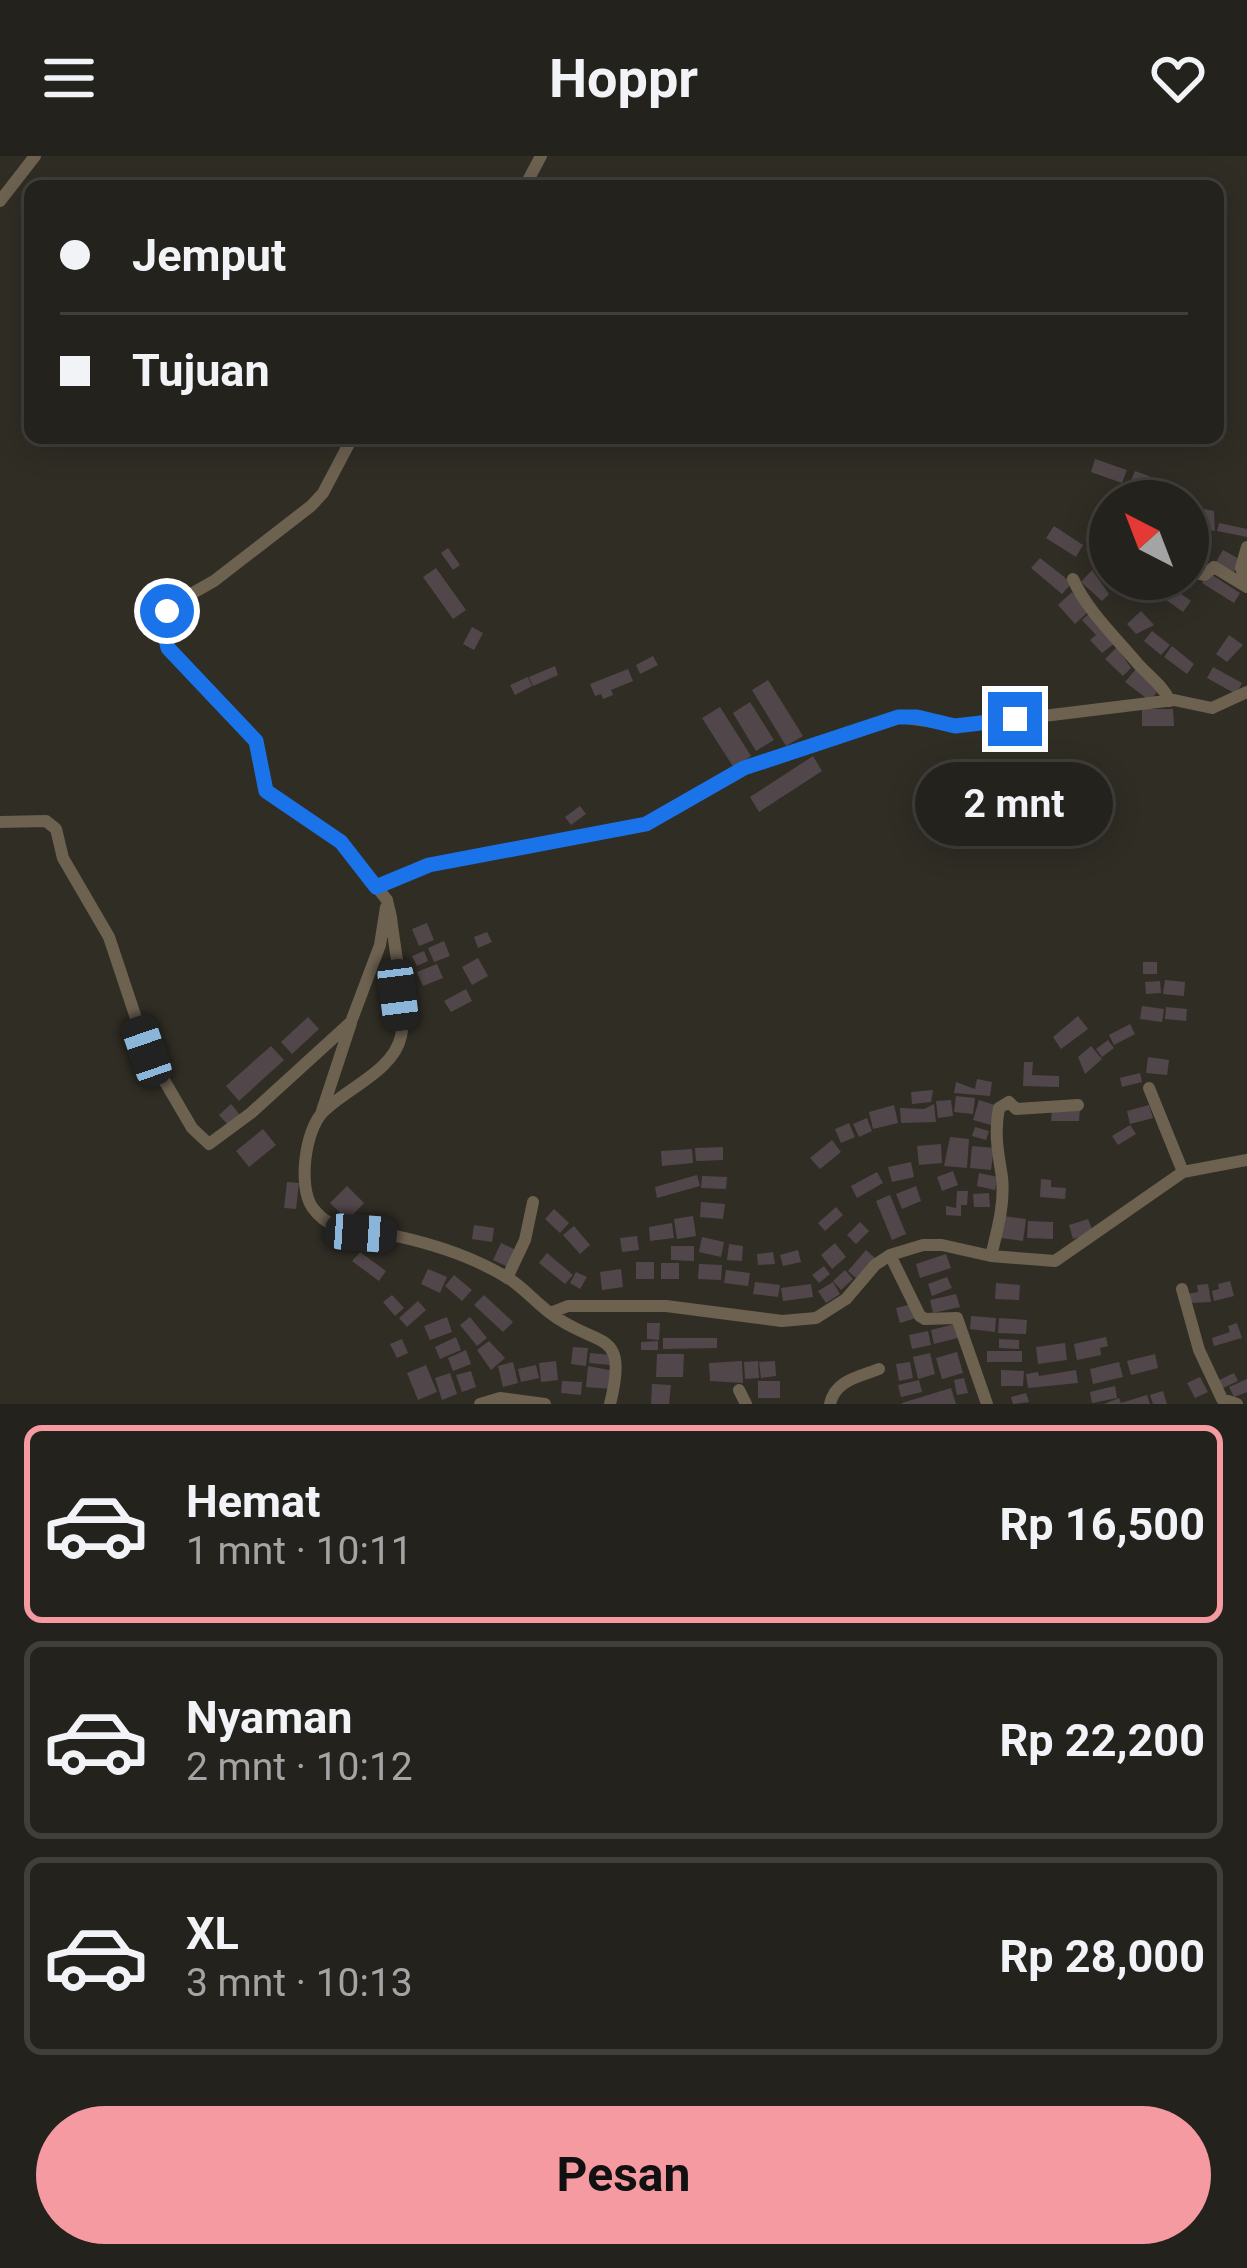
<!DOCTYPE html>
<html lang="id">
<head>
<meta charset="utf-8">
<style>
  body { margin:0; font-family:Roboto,sans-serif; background:#302f29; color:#f1f3f6; height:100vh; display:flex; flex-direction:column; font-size:45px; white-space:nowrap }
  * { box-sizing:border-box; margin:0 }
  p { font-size:39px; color:#a3a4a3 }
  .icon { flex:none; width:66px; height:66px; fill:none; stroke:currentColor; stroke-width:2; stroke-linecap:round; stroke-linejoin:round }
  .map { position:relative; height:1248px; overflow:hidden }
  .details { display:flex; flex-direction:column; background:#24221c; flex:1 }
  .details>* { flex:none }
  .top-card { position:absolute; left:24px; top:24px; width:1200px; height:264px; border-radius:18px; box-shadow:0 6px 30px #0003,0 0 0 3px #413f3b; display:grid; align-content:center; height:264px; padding:0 36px; background:#24221c }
  .needle { width:78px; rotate:318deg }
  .fabs { position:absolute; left:1089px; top:324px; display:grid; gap:24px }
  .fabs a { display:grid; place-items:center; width:120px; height:120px; border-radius:50%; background:#24221c; box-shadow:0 6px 30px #0003,0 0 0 3px #413f3b; font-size:60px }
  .end { position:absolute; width:54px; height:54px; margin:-27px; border:15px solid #1a73e8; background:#fff; box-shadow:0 0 0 6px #fff }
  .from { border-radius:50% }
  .bubble { position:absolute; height:84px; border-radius:42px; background:#24221c; box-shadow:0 6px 30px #0003,0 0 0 3px #413f3b; font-size:39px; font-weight:700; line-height:84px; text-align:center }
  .car { position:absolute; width:36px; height:72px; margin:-36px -18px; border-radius:15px; box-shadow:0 0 9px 3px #0007; background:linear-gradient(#222 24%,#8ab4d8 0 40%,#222 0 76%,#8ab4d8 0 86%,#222 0) }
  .top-card b { display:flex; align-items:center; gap:42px; height:114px; font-size:45px }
  .top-card b+b { border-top:3px solid #413f3b }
  .top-card i { width:30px; height:30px; background:#f1f3f6 }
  ul { padding:21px 0 0; list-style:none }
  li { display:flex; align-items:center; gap:36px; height:198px; margin:0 24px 18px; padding:0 12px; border:6px solid #413f3b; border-radius:18px }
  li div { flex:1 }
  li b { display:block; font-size:45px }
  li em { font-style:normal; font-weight:700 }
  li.current { border-color:#f49aa0 }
  li>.icon { width:108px; height:108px; stroke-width:1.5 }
  .primary-button { display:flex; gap:24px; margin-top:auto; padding:24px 36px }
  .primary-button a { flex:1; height:138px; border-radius:72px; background:#f49aa0; color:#111; font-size:48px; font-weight:700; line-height:138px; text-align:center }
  header { display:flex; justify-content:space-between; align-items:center; height:156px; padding:0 36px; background:#24221c; font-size:54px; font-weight:700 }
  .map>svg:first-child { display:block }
</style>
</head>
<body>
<header><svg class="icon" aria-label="menu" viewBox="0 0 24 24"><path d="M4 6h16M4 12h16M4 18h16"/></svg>Hoppr<svg class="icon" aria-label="heart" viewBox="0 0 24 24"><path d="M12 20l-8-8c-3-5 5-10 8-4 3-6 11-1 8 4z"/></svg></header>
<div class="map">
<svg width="1247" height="1248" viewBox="0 0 1247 1248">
  <rect width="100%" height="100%" fill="#302d25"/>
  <!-- building -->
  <path fill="#51474b" d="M1095 303 1127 314 1122 327 1091 316Z
    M1135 315 1154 322 1149 334 1130 327Z
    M1156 322 1179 331 1178 335 1191 340 1189 345H1176L1150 336Z
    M1204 353 1214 355 1215 375 1197 372Z
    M1219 367 1247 373V381L1217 375Z
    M1054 370 1083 389 1076 401 1046 382Z
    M1105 391 1110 394V411L1097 403Z
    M448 392 460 409 453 414 441 397Z
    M1188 394 1209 403 1205 414 1188 407Z
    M1223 394 1241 404 1234 416 1216 406Z
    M1040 402 1072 427 1062 438 1031 412Z
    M436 412 466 454 453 463 423 421Z
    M1092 414 1109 438 1102 445 1081 426Z
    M1209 417 1240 437 1234 447 1202 427Z
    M1130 423H1152L1156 426 1150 436Z
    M1170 430 1191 445 1183 456 1162 441Z
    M1072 436 1089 455 1075 468 1058 449Z
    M1141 455 1154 469 1136 478 1127 468Z
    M1090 457 1119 484 1102 497 1090 484 1096 479 1082 464Z
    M472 471 483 477 474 494 463 488Z
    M1152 475 1170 489 1161 499 1144 485Z
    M1229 479 1243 489 1227 506 1216 498Z
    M1172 490 1194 508 1187 518 1164 501Z
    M1117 491 1131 512 1123 520 1105 503Z
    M653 500 658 509 640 518 636 509Z
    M555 510 558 519 533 530 529 521Z
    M1213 511 1242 527 1236 538 1207 522Z
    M628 513 633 525 611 534 613 539 603 543 601 538 595 540 590 528Z
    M1136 513 1160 532 1150 545 1125 526Z
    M528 521 532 530 515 539 510 529Z
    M768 524 803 580 786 590 752 534Z
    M750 546 774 584 756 595 733 557Z
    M720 551 751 600 734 612 702 562Z
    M1142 553H1173L1174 570H1142Z
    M813 600 822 615 759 656 750 641Z
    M580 650 586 658 571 669 565 661Z
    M427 767 434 784 419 790 412 773Z
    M487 776 492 786 478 792 474 781Z
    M444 785 450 800 434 806 428 792Z
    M424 795 428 805 417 810 412 800Z
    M478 802 488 820 472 829 462 811Z
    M1143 806H1157V818H1143Z
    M437 808 443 822 423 830 417 816Z
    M1165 824 1185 826 1184 840 1163 838Z
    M1160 825 1161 837 1146 838 1145 826Z
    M466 833 472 845 451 856 444 845Z
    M1142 850 1164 853 1162 866 1140 863Z
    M1166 851 1187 853 1186 865 1165 863Z
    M1078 860 1088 873 1061 893 1053 881Z
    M308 861 319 873 292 898 281 886Z
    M1130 868 1135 878 1114 889 1109 879Z
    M1108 884 1114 892 1102 901 1096 893Z
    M271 890 284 904 239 945 226 930Z
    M1091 890 1102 903 1085 918 1078 901Z
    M1148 901 1169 904 1167 919 1146 917Z
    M1024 906H1033L1032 919 1059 920V931L1023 930Z
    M1140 917 1142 926 1122 931 1120 922Z
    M977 923 992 926 990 940 954 937 956 926 975 933Z
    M933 934 931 946 912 948 911 936Z
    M956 940 975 942 973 958 954 956Z
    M951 944 953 960 938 962 936 945Z
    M979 944 998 950 991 969 973 964Z
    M231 948 241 960 229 970 219 959Z
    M934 948 936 966 901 967 900 952 924 953Z
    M894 949 898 967 873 973 869 956Z
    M1149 949 1153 962 1130 968 1127 955Z
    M1052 952 1080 953 1079 965H1051Z
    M867 962 872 975 859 981 853 968Z
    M849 967 855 981 841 987 835 973Z
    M1130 969 1136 978 1118 989 1112 980Z
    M975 971 989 975 986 984 972 980Z
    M263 973 276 989 249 1011 236 995Z
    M950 981 969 983 967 1012 944 1010Z
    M832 984 841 996 820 1013 810 1002Z
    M941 988 942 1007 919 1009 917 990Z
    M972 990 994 992 991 1014 970 1012Z
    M723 991V1004L696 1005 695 992Z
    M692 993 693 1007 662 1010 661 995Z
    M911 1006 914 1021 892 1026 888 1011Z
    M953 1015 958 1029 942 1035 937 1021Z
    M877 1016 883 1027 857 1042 851 1030Z
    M979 1017 998 1021 995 1034 977 1030Z
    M697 1019 700 1030 657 1042 655 1031Z
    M702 1020 727 1021 726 1033 701 1032Z
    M1041 1023 1051 1024V1031L1066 1032 1065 1043 1040 1041Z
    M287 1026 299 1027 296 1053 284 1052Z
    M347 1030 364 1047 348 1064 330 1047Z
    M916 1030 921 1045 902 1053 896 1038Z
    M957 1035H968L967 1049H961V1060L946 1059V1050L956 1052Z
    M989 1037 990 1051H974L973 1038Z
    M890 1039 906 1078 892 1084 876 1045Z
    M701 1046 725 1048 723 1063 700 1061Z
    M836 1051 843 1059 825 1075 818 1067Z
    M554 1053 569 1067 560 1077 545 1063Z
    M693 1060 696 1080 677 1083 674 1063Z
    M1003 1060 1026 1063 1023 1085 1001 1082Z
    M1088 1063 1093 1076 1073 1083 1069 1069Z
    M1028 1065 1053 1066V1083L1027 1082Z
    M860 1066 869 1075 856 1088 847 1079Z
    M672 1067 674 1082 650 1085 649 1071Z
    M474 1069 494 1072 492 1086 472 1083Z
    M574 1070 590 1089 580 1098 563 1079Z
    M637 1080 639 1094 622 1096 620 1082Z
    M702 1081 724 1086 721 1101 699 1096Z
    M501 1087 518 1095 510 1112 493 1104Z
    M835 1087 846 1101 832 1113 821 1099Z
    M729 1088 743 1090 742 1105 727 1104Z
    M671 1090H694V1105L671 1104Z
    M798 1094 801 1106 783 1110 780 1099Z
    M866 1094 875 1102 856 1122 848 1115Z
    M360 1096 386 1115 379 1125 352 1105Z
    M773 1096 775 1108 758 1109 757 1098Z
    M547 1097 573 1119 565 1128 539 1107Z
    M946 1098 951 1112 920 1122 916 1108Z
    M636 1106H654V1123H636Z
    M661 1107H679V1123H661Z
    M699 1108 722 1109 721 1124 698 1123Z
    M824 1110 830 1118 819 1127 812 1119Z
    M428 1113 447 1121 440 1137 421 1128Z
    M621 1113 623 1131 602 1134 600 1116Z
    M726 1114 750 1117 748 1130 724 1127Z
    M845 1114 853 1123 841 1134 833 1125Z
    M576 1116 587 1121 580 1133 570 1127Z
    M454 1119 472 1134 462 1145 445 1130Z
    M947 1121 952 1132 932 1140 928 1128Z
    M1230 1125 1234 1140 1214 1145 1212 1135 1219 1133 1218 1128Z
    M755 1126 780 1129 778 1141 753 1138Z
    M833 1126 840 1138 826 1147 818 1135Z
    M996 1127 1020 1129 1019 1144 995 1143Z
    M811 1128 813 1141 783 1145 781 1132Z
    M1208 1128 1211 1146 1188 1147 1187 1138 1198 1136 1197 1129Z
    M956 1138 960 1151 933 1157 930 1144Z
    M392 1139 404 1152 395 1160 383 1146Z
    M484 1139 513 1166 503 1176 474 1149Z
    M418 1145 426 1154 407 1171 399 1162Z
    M912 1148 916 1162 900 1167 896 1152Z
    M971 1160 996 1162 995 1176 970 1173Z
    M447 1161 452 1176 430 1184 424 1170Z
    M470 1161 487 1182 477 1190 460 1169Z
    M999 1162 1027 1164 1026 1178 998 1177Z
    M647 1167H660L659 1184 647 1183Z
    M1237 1167 1242 1182 1214 1190 1212 1182 1230 1176 1228 1170Z
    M955 1168 958 1182 934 1188 931 1174Z
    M928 1175 931 1189 912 1193 909 1179Z
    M456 1181 461 1194 440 1203 435 1191Z
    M1106 1181 1108 1190 1100 1192 1101 1199 1077 1204 1074 1188Z
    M663 1182H717V1192L663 1193Z
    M402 1183 408 1197 397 1202 390 1188Z
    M999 1183 1019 1184V1193L999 1192Z
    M489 1185 505 1202 491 1214 477 1194Z
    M658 1185V1194H641V1186Z
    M1065 1187 1067 1204 1038 1208 1036 1191Z
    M573 1191 588 1192 586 1210 571 1208Z
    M466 1194 471 1208 453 1215 448 1202Z
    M987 1195H1022V1206H987Z
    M957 1196 963 1217 942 1223 936 1202Z
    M590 1197 611 1199 610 1209 589 1207Z
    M930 1197 935 1218 918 1223 913 1201Z
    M657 1198H684L683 1221H656Z
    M1155 1198 1158 1212 1131 1219 1127 1205Z
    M556 1205 558 1224 541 1226 539 1207Z
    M742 1205 743 1227 710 1225 709 1207Z
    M758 1205 759 1222 745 1223 744 1206Z
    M775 1205 776 1220 761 1222 759 1206Z
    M513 1206 518 1227 503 1231 498 1210Z
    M910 1206 913 1222 899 1225 896 1208Z
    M1119 1206 1123 1221 1093 1228 1090 1213Z
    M426 1209 437 1236 418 1244 407 1217Z
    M536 1209 539 1222 521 1226 518 1213Z
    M588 1210 614 1215 611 1233 586 1231Z
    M1001 1214 1024 1215 1023 1230H1001Z
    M1076 1214 1078 1227 1028 1232 1026 1218 1038 1216 1039 1220Z
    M471 1215 476 1231 462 1236 456 1219Z
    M450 1217 457 1238 442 1244 435 1222Z
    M1234 1217 1238 1225 1221 1233 1217 1225Z
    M1200 1221 1208 1236 1195 1242 1187 1227Z
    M964 1222 968 1237 957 1239 954 1224Z
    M1247 1223V1236L1234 1241 1229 1231Z
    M919 1224 922 1236 901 1241 898 1229Z
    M562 1225 582 1226 581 1239 561 1237Z
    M758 1225H780V1242H758Z
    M652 1228 671 1229 669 1248H651Z
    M1115 1230 1117 1242 1092 1247 1090 1236Z
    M951 1232 956 1248H902V1247Z
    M1163 1235 1167 1248H1153L1150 1239Z
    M1026 1237 1029 1246 1013 1248 1011 1241Z
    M1147 1239 1150 1248H1104L1119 1242 1121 1247Z"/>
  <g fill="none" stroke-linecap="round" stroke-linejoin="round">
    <!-- minor -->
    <path stroke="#6d6150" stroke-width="12" d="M525 30 541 0
      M0 45 35 0
      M352 282 323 337 311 350 214 425 175 447 161 464 168 492 256 585 265 635 341 686 387 744 391 761C394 790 407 854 401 880 394 915 345 933 323 956 305 974 298 1030 312 1051 333 1081 365 1073 396 1080 433 1088 475 1102 508 1122 524 1132 535 1146 550 1157 596 1193 630 1170 610 1248
      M1247 391 1241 412 1247 429
      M1188 415 1204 419 1214 411 1247 431
      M1073 423C1086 453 1117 483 1138 508 1150 521 1162 529 1170 545
      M0 666 46 665 56 673 63 702 109 781 147 895 192 972 209 988 251 957 351 866 380 789 386 751
      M376 731 429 709 646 668 744 612 899 561 962 570 1174 544 1212 552 1247 536
      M1149 932 1183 1016
      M322 955 351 867
      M890 1099 920 1160 925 1163 957 1162 987 1248
      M991 1100C997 1075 1005 1048 1002 1021 998 996 994 977 999 952L1009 946 1016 953 1078 949
      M507 1122 525 1084 533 1046
      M1182 1133 1199 1194 1222 1243 1237 1248
      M550 1157 568 1150H666L782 1165 816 1162 846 1143 875 1109 890 1099 923 1089H942L991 1100 1055 1105 1183 1016 1247 1004
      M739 1234 746 1248
      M480 1248 500 1242 545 1248
      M830 1248C835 1224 859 1221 879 1213"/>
  </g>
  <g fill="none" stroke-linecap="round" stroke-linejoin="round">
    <!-- route -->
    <path stroke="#1a73e8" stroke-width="15" d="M167 455 161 464 168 492 256 585 266 635 341 686 376 731 429 709 646 668 744 612 898 561H917L955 570 1015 563"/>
  </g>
</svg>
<div class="fabs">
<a><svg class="needle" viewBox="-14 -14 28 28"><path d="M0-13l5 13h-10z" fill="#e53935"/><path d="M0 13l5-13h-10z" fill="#a3a4a3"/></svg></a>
</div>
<i class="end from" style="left:167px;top:455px"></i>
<i class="end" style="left:1015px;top:563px"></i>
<div class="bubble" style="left:915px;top:606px;width:198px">2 mnt</div>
<i class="car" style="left:398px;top:839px;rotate:173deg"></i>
<i class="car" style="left:147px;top:895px;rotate:341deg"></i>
<i class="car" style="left:361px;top:1077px;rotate:94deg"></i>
<div class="top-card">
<b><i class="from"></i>Jemput</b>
<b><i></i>Tujuan</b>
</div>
</div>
<section class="details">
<ul>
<li class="current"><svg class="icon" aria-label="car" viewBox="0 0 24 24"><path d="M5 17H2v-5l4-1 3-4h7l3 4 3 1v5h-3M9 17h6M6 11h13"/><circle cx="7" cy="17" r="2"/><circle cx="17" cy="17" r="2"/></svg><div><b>Hemat</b><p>1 mnt · 10:11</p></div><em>Rp 16,500</em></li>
<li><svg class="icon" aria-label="car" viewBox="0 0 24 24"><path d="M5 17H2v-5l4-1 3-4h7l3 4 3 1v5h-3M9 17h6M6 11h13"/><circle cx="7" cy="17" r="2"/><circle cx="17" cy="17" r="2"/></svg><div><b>Nyaman</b><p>2 mnt · 10:12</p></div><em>Rp 22,200</em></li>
<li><svg class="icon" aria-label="car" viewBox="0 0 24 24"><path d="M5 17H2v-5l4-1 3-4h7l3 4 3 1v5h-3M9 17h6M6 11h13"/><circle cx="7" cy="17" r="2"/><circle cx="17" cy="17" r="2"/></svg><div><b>XL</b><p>3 mnt · 10:13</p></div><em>Rp 28,000</em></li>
</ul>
<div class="primary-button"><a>Pesan</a></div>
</section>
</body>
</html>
